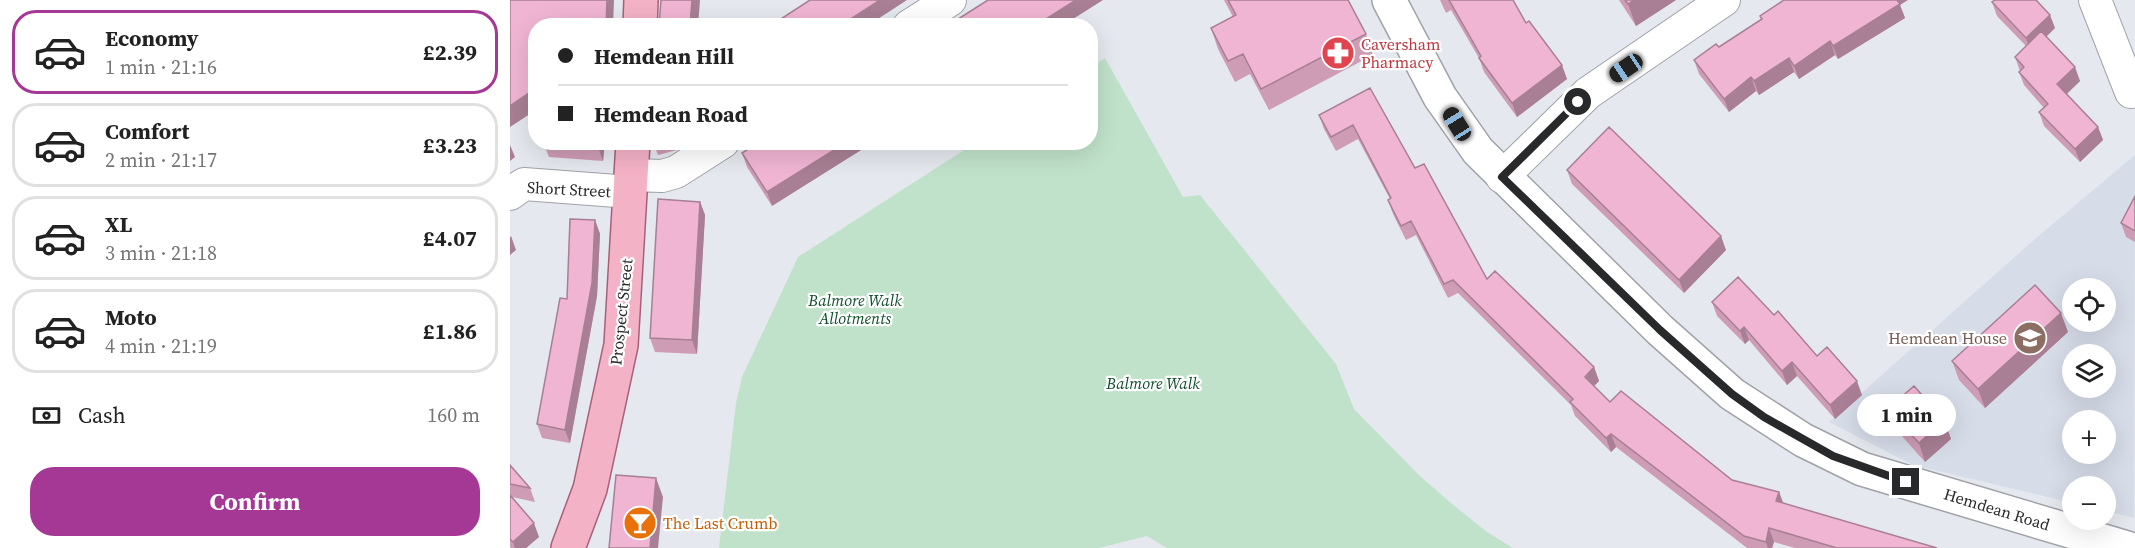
<!DOCTYPE html>
<html lang="en">
<head>
<meta charset="utf-8">
<style>
  body { margin:0; font-family:"Source Serif 4",serif; background:#f2f2f2; color:#222; height:100vh; display:flex; flex-direction:column; font-size:22px; white-space:nowrap }
  * { box-sizing:border-box; margin:0 }
  p { font-size:20px; color:#767676 }
  .icon { flex:none; width:33px; height:33px; fill:none; stroke:currentColor; stroke-width:2; stroke-linecap:round; stroke-linejoin:round }
  .map { position:relative; flex:1; overflow:hidden }
  .details { display:flex; flex-direction:column; background:#fff; width:510px }
  .details>* { flex:none }
  .hud { position:absolute; left:18px; top:18px; width:570px; height:132px; border-radius:24px; box-shadow:0 6px 24px #0002; display:grid; align-content:center; height:132px; padding:0 30px; background:#fff }
  .tools { position:absolute; left:1552px; top:278px; display:grid; gap:12px }
  .tools a { display:grid; place-items:center; width:54px; height:54px; border-radius:50%; background:#fff; box-shadow:0 6px 24px #0002; font-size:30px }
  .end { position:absolute; width:27px; height:27px; margin:-14px; border:8px solid #28292b; background:#fff; box-shadow:0 0 0 3px #fff }
  .from { border-radius:50% }
  .bubble { position:absolute; height:42px; border-radius:21px; background:#fff; box-shadow:0 6px 24px #0002; font-size:20px; font-weight:700; line-height:42px; text-align:center }
  .car { position:absolute; width:18px; height:36px; margin:-18px -9px; border-radius:8px; box-shadow:0 0 4px 2px #0007; background:linear-gradient(#222 24%,#8ab4d8 0 40%,#222 0 76%,#8ab4d8 0 86%,#222 0) }
  .hud b { display:flex; align-items:center; gap:21px; height:57px; font-size:22px }
  .hud b+b { border-top:2px solid #e0e0e0 }
  .hud i { width:15px; height:15px; background:#222 }
  ul { padding:10px 0 0; list-style:none }
  li { display:flex; align-items:center; gap:18px; height:84px; margin:0 12px 9px; padding:0 18px; border:3px solid #e0e0e0; border-radius:24px }
  li div { flex:1 }
  li b { display:block; font-size:22px }
  li em { font-style:normal; font-weight:700 }
  li.selected { border-color:#a53795 }
  li>.icon { width:54px; height:54px; stroke-width:1.5 }
  .pay { display:flex; align-items:center; gap:15px; height:66px; padding:0 30px; font-size:22px }
  .pay p { margin-inline-start:auto }
  .action { display:flex; gap:12px; margin-top:auto; padding:12px 30px }
  .action a { flex:1; height:69px; border-radius:24px; background:#a53795; color:#fff; font-size:24px; font-weight:700; line-height:69px; text-align:center }
  main { display:flex; flex:1; min-height:0 }
  .map>svg:first-child { display:block }
</style>
</head>
<body>
<main>
<section class="details">
<ul>
<li class="selected"><svg class="icon" aria-label="car" viewBox="0 0 24 24"><path d="M5 17H2v-5l4-1 3-4h7l3 4 3 1v5h-3M9 17h6M6 11h13"/><circle cx="7" cy="17" r="2"/><circle cx="17" cy="17" r="2"/></svg><div><b>Economy</b><p>1 min · 21:16</p></div><em>£2.39</em></li>
<li><svg class="icon" aria-label="car" viewBox="0 0 24 24"><path d="M5 17H2v-5l4-1 3-4h7l3 4 3 1v5h-3M9 17h6M6 11h13"/><circle cx="7" cy="17" r="2"/><circle cx="17" cy="17" r="2"/></svg><div><b>Comfort</b><p>2 min · 21:17</p></div><em>£3.23</em></li>
<li><svg class="icon" aria-label="car" viewBox="0 0 24 24"><path d="M5 17H2v-5l4-1 3-4h7l3 4 3 1v5h-3M9 17h6M6 11h13"/><circle cx="7" cy="17" r="2"/><circle cx="17" cy="17" r="2"/></svg><div><b>XL</b><p>3 min · 21:18</p></div><em>£4.07</em></li>
<li><svg class="icon" aria-label="car" viewBox="0 0 24 24"><path d="M5 17H2v-5l4-1 3-4h7l3 4 3 1v5h-3M9 17h6M6 11h13"/><circle cx="7" cy="17" r="2"/><circle cx="17" cy="17" r="2"/></svg><div><b>Moto</b><p>4 min · 21:19</p></div><em>£1.86</em></li>
</ul>
<div class="pay"><svg class="icon" aria-label="cash" viewBox="0 0 24 24"><path d="M3 7h18v10H3z"/><circle cx="12" cy="12" r="2"/></svg>Cash<p>160 m</p></div>
<div class="action"><a>Confirm</a></div>
</section>
<div class="map">
<svg width="1625" height="548" viewBox="0 0 1625 548">
  <rect width="100%" height="100%" fill="#e5e8ee"/>
  <!-- built -->
  <path fill="#d6dce8" fill-rule="evenodd" d="M1625 155 1624 518 1596 511V486H1563V503L1403 465 1319 422 1525 239ZM1563 288H1596V321H1563ZM1563 354H1596V387H1563ZM1563 420H1596V453H1563Z"/>
  <!-- green -->
  <path fill="#c1e2ca" d="M595 58 673 197 690 195 826 364 844 409 910 476 942 504 977 532 1003 548H657L637 536 589 548H209L226 403 232 377 288 257 465 143 580 142 581 67Z"/>
  <g fill="none" stroke-linecap="round" stroke-linejoin="round">
    <defs>
      <path id="street" d="M1585 0 1621 92
        M399 26 440 0
        M122 175 152 176 166 172 213 142
        M992 177 1078 93 1214 0
        M0 194 14 184 120 192"/>
      <path id="secondary" d="M879 0 930 97 968 151 1150 330 1222 394 1293 440 1352 469 1617 548"/>
      <path id="primary" d="M130 26 131 0
        M58 548 80 489 111 345 123 142"/>
    </defs>
    <!-- street casing -->
    <use href="#street" stroke="#a0a2a8" stroke-width="34"/>
    <!-- secondary casing -->
    <use href="#secondary" stroke="#a0a2a8" stroke-width="36"/>
    <!-- primary casing -->
    <use href="#primary" stroke="#a86078" stroke-width="36"/>
    <!-- street -->
    <use href="#street" stroke="#fff" stroke-width="32"/>
    <!-- secondary -->
    <use href="#secondary" stroke="#fff" stroke-width="33"/>
    <!-- primary -->
    <use href="#primary" stroke="#f4b2c7" stroke-width="33"/>
  </g>
  <!-- wall -->
  <path fill="#ce9cb5" d="M714 0H838L856 34 863 55 759 110 740 74 725 82 708 49 701 28 723 17Z
    M930 0H1003L1016 23 1057 79 1007 117 974 72 969 58 941 10 936 13Z
    M1109 0H1166L1126 26Z
    M1482 2 1545 28 1536 37 1570 81 1557 94 1588 127 1593 140 1570 162 1534 126 1529 112 1534 108 1514 85 1509 72 1510 71 1505 57 1516 46 1487 16Z
    M1390 5 1395 18 1328 59 1325 55 1289 79 1284 72 1249 95 1246 91 1219 112 1189 74 1184 60 1209 47 1251 20 1250 16Z
    M860 88 905 168 977 279 1084 367 1089 381 1084 386 1100 402 1222 480 1269 492 1273 503 1427 548H1285L1264 542 1262 548H1237L1106 447 1101 452 1065 416 1061 405 948 293 938 298 906 235 896 240 883 214 878 200 880 199 848 139 826 151 814 129 809 115Z
    M33 142H95L93 161 39 157Z
    M143 142H179L167 150 148 155Z
    M249 142 262 206 237 167 232 153Z
    M1057 170 1216 250 1174 293 1062 184Z
    M1625 196V242L1616 237 1611 223Z
    M190 202 195 215 187 354 145 352 140 338Z
    M85 220 90 234 87 296 60 443 32 438 27 424 57 299Z
    M1202 302 1264 315 1307 356 1352 395 1325 419 1287 376 1277 385 1239 340 1235 344 1207 316Z
    M1558 332 1475 408 1449 380 1442 361Z
    M1382 405 1434 420 1441 439 1415 462 1390 434 1383 415 1385 413Z
    M0 465 20 488 25 502 2 497 29 537 16 548H1L0 547Z"/>
  <!-- shaded-wall -->
  <path fill="#a87f94" d="M97 0H104L103 26H96Z
    M182 0H190L188 26H180Z
    M370 0H397L357 26H330Z
    M566 0H593L552 26H525Z
    M1124 0H1166L1126 26 1118 4Z
    M1385 0H1398L1390 5 1395 18 1328 59 1323 46Z
    M1540 15 1545 28 1521 51 1516 38Z
    M1320 41 1325 55 1289 79 1284 66Z
    M1279 58 1284 72 1249 95 1244 81Z
    M1052 65 1057 79 1007 117 1002 103Z
    M1565 67 1570 81 1552 98 1547 84Z
    M1241 77 1246 91 1219 112 1214 99Z
    M26 88V110L0 127V106Z
    M1588 127 1593 140 1570 162 1565 149Z
    M87 142H95L93 161 87 144Z
    M165 142H179L167 150Z
    M337 142H364L262 206 257 192Z
    M0 145 5 157 0 161Z
    M190 202 195 215 187 354 182 340Z
    M85 220 90 234 87 296 60 443 55 430Z
    M1 236 6 250 0 255V237Z
    M1211 236 1216 250 1174 293 1169 280Z
    M1551 313 1558 332 1475 408 1468 389Z
    M1234 327 1239 340 1235 344 1230 331Z
    M1282 362 1287 376 1277 385 1272 371Z
    M1084 367 1089 381 1080 390 1075 377Z
    M1347 381 1352 395 1325 419 1320 405Z
    M1434 420 1441 439 1415 462 1409 443Z
    M1101 434 1106 447 1101 452 1096 438Z
    M146 478 153 497 148 548H140Z
    M1269 492 1274 505 1266 501Z
    M24 523 29 537 16 548H5L3 542Z
    M1259 528 1264 542 1262 548H1258L1256 542Z"/>
  <!-- building -->
  <path fill="#f0b5d3" stroke="#a87f94" stroke-width="1.5" d="M0 0H97L96 26H26V88L0 106Z
    M151 0H182L180 26H149Z
    M300 0H370L330 26H260Z
    M478 0H566L525 26H437Z
    M718 0H838L856 34 751 89 733 54 718 61 701 28 726 15Z
    M939 0H1003L1016 23 1019 21 1052 65 1002 103 969 58 971 56Z
    M1115 0H1124L1118 4Z
    M1274 0H1387L1390 4 1323 46 1320 41 1284 66 1279 58 1244 81 1241 77 1214 99 1184 60 1206 44 1209 47 1252 19 1250 16Z
    M1485 0H1526L1540 15 1516 38 1482 2Z
    M1531 31 1565 67 1547 84 1588 127 1565 149 1529 112 1538 104 1509 72 1514 67 1505 57Z
    M860 88 905 168 914 164 977 279 985 271 1084 367 1075 377 1100 402 1111 391 1222 480 1269 492 1266 501 1427 548H1327L1259 528 1256 542 1234 536 1101 434 1096 438 1060 402 1063 399 943 280 934 284 901 221 891 226 878 200 881 198 843 125 821 137 809 115Z
    M1099 127 1211 236 1169 280 1057 170Z
    M66 142H87V144Z
    M249 142H337L257 192 232 153Z
    M1625 196V231L1611 223Z
    M148 199 190 202 182 340 140 338Z
    M60 219 85 220 82 283 55 430 27 424 50 298 57 299Z
    M1228 277 1264 315 1268 311 1307 356 1317 347 1347 381 1320 405 1282 362 1272 371 1234 327 1230 331 1202 302Z
    M1525 285 1551 313 1468 389 1442 361Z
    M1404 386 1434 420 1409 443 1383 415 1388 411 1382 405Z
    M0 465 20 488 0 484Z
    M106 475 146 478 140 548H99Z
    M0 495 24 523 3 542 0 539Z"/>
  <g fill="none" stroke-linecap="round" stroke-linejoin="round">
    <!-- route -->
    <path stroke="#28292b" stroke-width="8" d="M1068 102 992 177 1150 330 1222 394 1254 417 1323 456 1396 482"/>
  </g>
  <!-- icons -->
  <defs>
    <symbol id="pharmacy-disc" viewBox="-11 -11 22 22"><circle r="9.5" fill="#e0444e" stroke="#fff"/><path d="M-2-6h4v4h4v4h-4v4h-4v-4h-4v-4h4Z" fill="#fff"/></symbol>
    <symbol id="school-disc" viewBox="-11 -11 22 22"><circle r="9.5" fill="#8d6e63" stroke="#fff"/><path d="M0-5L7-2L0 1L-7-2ZM-4 1L0 2.5L4 1V4Q0 6-4 4Z" fill="#fff"/></symbol>
    <symbol id="bar-disc" viewBox="-11 -11 22 22"><circle r="9.5" fill="#e8710a" stroke="#fff"/><path d="M-6-5H6L.8 .8V4.5H3.5V6h-7V4.5H-.8V.8Z" fill="#fff"/></symbol>
  </defs>
  <g fill-rule="evenodd">
    <use href="#pharmacy-disc" x="809" y="34" width="38" height="38"/>
    <use href="#school-disc" x="1501" y="319" width="38" height="38"/>
    <use href="#bar-disc" x="111" y="504" width="38" height="38"/>
  </g>
  <g text-anchor="middle" dominant-baseline="central" stroke-width="4.5" stroke-linejoin="round" paint-order="stroke">
    <!-- health labels -->
    <g font-size="16" fill="#be3a42" stroke="#fff" text-anchor="start">
      <text x="851" y="44">Caversham<tspan x="851" dy="18">Pharmacy</tspan></text>
    </g>
    <!-- street labels -->
    <g font-size="16" fill="#28292b" stroke="#fff">
      <text transform="translate(59 189) rotate(3)">Short Street</text>
      <text transform="translate(111 312) rotate(-84)">Prospect Street</text>
      <text transform="translate(1487 509) rotate(17)">Hemdean Road</text>
    </g>
    <!-- park labels -->
    <g font-size="16" font-style="italic" fill="#0e4e2b" stroke="#fff">
      <text x="345" y="300">Balmore Walk<tspan x="345" dy="18">Allotments</tspan></text>
      <text x="643" y="383">Balmore Walk</text>
    </g>
    <!-- education labels -->
    <g font-size="16" fill="#785e54" stroke="#fff" text-anchor="end">
      <text x="1497" y="338">Hemdean House</text>
    </g>
    <!-- food labels -->
    <g font-size="16" fill="#c56008" stroke="#fff" text-anchor="start">
      <text x="153" y="523">The Last Crumb</text>
    </g>
  </g>
</svg>
<div class="tools">
<a><svg class="icon" aria-label="locate" viewBox="0 0 24 24"><circle cx="12" cy="12" r="6"/><path d="M12 2v4M12 18v4M2 12h4M18 12h4"/></svg></a>
<a><svg class="icon" aria-label="layers" viewBox="0 0 24 24"><path d="M12 4l9 5-9 5-9-5zM3 14l9 5 9-5"/></svg></a>
<a>+</a>
<a>−</a>
</div>
<i class="end from" style="left:1068px;top:102px"></i>
<i class="end" style="left:1396px;top:482px"></i>
<div class="bubble" style="left:1347px;top:394px;width:99px">1 min</div>
<i class="car" style="left:1116px;top:68px;rotate:236deg"></i>
<i class="car" style="left:947px;top:124px;rotate:328deg"></i>
<div class="hud">
<b><i class="from"></i>Hemdean Hill</b>
<b><i></i>Hemdean Road</b>
</div>
</div>
</main>
</body>
</html>
